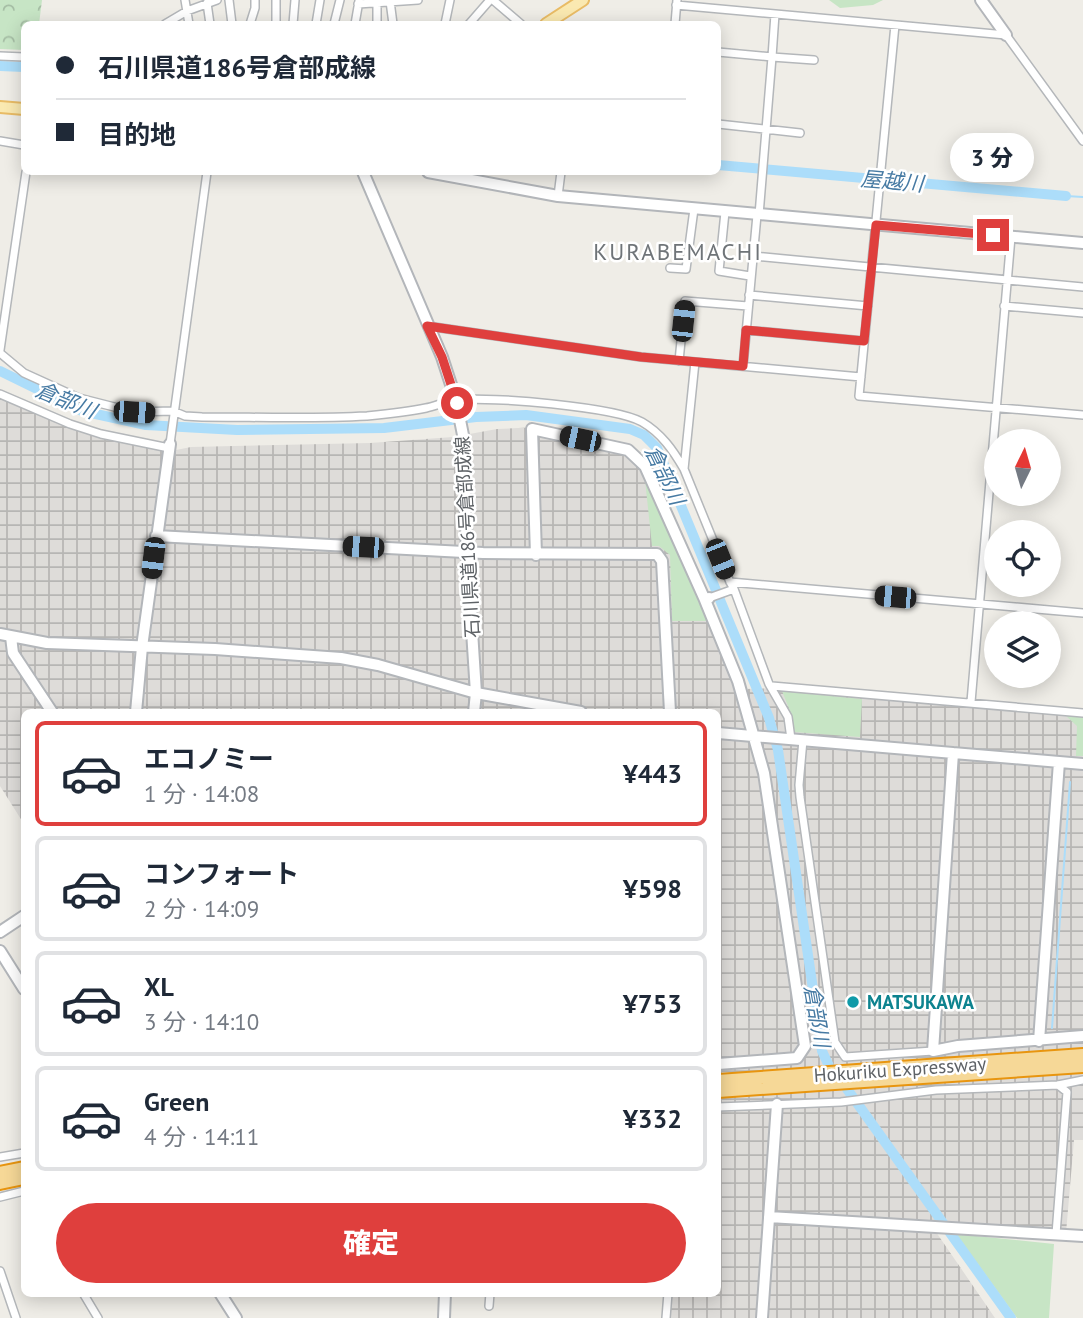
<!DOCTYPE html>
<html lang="ja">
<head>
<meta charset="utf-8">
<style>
  body { margin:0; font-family:"PT Sans","Noto Sans JP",sans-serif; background:#f2f2f3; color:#1f2937; height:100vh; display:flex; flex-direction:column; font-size:26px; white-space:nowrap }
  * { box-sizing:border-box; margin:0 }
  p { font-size:23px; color:#747a83 }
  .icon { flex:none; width:38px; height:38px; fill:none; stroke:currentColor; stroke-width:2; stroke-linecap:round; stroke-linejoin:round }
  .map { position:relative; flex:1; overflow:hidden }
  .sheet { position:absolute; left:21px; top:709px; width:700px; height:588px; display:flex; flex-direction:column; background:#fff; border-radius:10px; box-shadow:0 4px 18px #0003 }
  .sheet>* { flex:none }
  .hud { position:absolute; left:21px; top:21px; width:700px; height:154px; border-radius:10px; box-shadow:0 4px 18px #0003; display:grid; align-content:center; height:154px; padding:0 35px; background:#fff }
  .needle { width:46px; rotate:5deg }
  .fabs { position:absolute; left:984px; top:429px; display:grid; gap:14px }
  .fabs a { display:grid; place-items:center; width:77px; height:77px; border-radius:50%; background:#fff; box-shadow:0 4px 18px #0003; font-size:35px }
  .end { position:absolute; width:32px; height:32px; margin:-16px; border:9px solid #df3f3d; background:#fff; box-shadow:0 0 0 4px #fff }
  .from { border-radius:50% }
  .bubble { position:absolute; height:49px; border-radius:24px; background:#fff; box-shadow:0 4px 18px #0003; font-size:23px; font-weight:800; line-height:49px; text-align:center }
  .car { position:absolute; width:21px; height:42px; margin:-21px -10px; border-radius:9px; box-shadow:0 0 5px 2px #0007; background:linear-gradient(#222 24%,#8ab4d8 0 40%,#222 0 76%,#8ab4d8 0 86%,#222 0) }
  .hud b { display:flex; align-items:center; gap:24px; height:66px; font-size:26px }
  .hud b+b { border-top:2px solid #e0e1e3 }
  .hud i { width:18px; height:18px; background:#1f2937 }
  ul { padding:12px 0 0; list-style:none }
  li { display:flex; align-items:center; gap:21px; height:105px; margin:0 14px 10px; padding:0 21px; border:4px solid #e0e1e3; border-radius:10px }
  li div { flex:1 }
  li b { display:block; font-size:26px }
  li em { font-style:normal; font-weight:800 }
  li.on { border-color:#df3f3d }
  li>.icon { width:63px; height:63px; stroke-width:1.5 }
  .action { display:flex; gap:14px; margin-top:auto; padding:14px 35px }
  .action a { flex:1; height:80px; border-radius:42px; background:#df3f3d; color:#fff; font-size:28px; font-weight:800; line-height:80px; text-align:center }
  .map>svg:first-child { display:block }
</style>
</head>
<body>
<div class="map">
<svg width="1083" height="1318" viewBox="0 0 1083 1318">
  <defs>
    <pattern id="industrial-grid" width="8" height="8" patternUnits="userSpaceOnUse" patternTransform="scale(1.75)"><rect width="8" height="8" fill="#dedcd9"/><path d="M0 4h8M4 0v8" fill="none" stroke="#b7b6b4"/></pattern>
    <pattern id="forest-crowns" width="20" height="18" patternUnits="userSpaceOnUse" patternTransform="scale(1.75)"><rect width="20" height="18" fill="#c7e5c5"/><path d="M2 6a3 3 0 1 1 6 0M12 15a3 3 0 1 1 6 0" fill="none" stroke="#a5bda4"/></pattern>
  </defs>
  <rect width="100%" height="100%" fill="#efede7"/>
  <!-- industrial -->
  <path fill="url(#industrial-grid)" d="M0 398 48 419 110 440 176 450 191 447 370 443 453 437 497 429 539 427 621 442 642 455 653 469 745 689 782 688 1083 715V1140H1074L1066 1233 936 1232 995 1318H668L670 1293H718V712H24V824L0 786Z"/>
  <!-- forest -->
  <path fill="url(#forest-crowns)" d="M0 0H42L39 24H24V50L0 49Z"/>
  <!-- park -->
  <path fill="#c7e5c5" d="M829 0H883L873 5 840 8Z
    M644 470 707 621H672L670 555 659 546H652Z
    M782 691 862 699 860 737 794 732 792 716Z
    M1066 716 1083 717V756H1076L1077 726Z
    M956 1234 1054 1244 1049 1318H1017Z"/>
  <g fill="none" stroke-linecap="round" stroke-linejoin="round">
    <!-- stream -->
    <path stroke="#acddfa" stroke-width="2" d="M1066 196 1083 197
      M1052 1028 1070 782"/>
    <!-- river -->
    <path stroke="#acddfa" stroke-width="10" d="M0 66 24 67
      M718 165 1066 196
      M0 371 82 411 146 425 237 430 384 428 476 417 526 415 630 429 644 435 657 448 769 718 778 750 822 1051 829 1066
      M847 1089 1011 1318"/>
    <!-- street-tunnel -->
    <path stroke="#cbcac7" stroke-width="7" stroke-dasharray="7 3.5" stroke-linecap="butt" d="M777 1095 778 1070"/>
    <defs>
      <path id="street" d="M185 0 189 24
        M229 0 232 24
        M493 0 521 24
        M390 1 393 24
        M207 3 210 24
        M377 3V24
        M358 4 418 0
        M676 5 1006 35 1083 141
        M775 14 772 57 814 60
        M165 24 187 11 217 0
        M250 24 255 8V0
        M276 24V0
        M293 24 295 0
        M316 24 320 0
        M334 24 340 0
        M355 24 359 1
        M445 24 450 0
        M469 24 490 0
        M675 24 677 0
        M895 25 859 396 1083 415
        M718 52 772 57 759 215
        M0 56 24 57
        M718 124 800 133
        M0 141 24 145
        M558 196 561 172
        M725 212 719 271 750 276
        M753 256 1083 287
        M670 268 686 269 694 209
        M749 295 868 306
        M1004 306 1083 313
        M427 326 641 357 861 377
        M746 330 864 341
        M0 350 26 172
        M0 353 24 373 79 398 134 412 173 411 185 416 202 417C257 417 313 419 367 416 387 414 407 412 426 408 436 406 446 401 457 400 490 396 615 407 642 422 661 433 673 450 684 469
        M679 361 685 301 748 306
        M695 362 684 469 730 582 734 589 769 684 788 717 791 739
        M743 366 757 215
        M0 394 70 424 101 434 169 448
        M170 444 207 172
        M730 582 1083 613
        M709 598 734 589
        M772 686 1083 713
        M971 702 1011 237
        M803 740 799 785 800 797 835 1042 845 1057 933 1051
        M718 1107 841 1102 936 1090 1058 1085 1083 1080
        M0 1157 24 1153
        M0 1197 24 1191
        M1056 1234 1067 1092 1058 1085
        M0 1271 16 1318
        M83 1293 98 1318
        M489 1306 490 1293
        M666 1318 668 1293"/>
      <path id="secondary" d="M981 0 1006 35
        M363 172 442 357 456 400 463 435 467 553 476 693 474 712
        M428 172 558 196 1083 243
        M156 536 483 553 657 554 662 561 670 712
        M536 555 532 429 628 450 645 466 705 600
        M709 598 705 600 738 681 764 773 805 1046 797 1058 718 1064
        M0 634 47 643 215 649 341 658 378 665 476 693 581 712
        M11 637 13 653 52 712
        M136 712 142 647 170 444
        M718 733 1083 764
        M953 753 933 1051 958 1046 1083 1036
        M0 932 24 916
        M0 951 24 989
        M1039 1041 1059 762
        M769 1217 1083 1236
        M220 1293 236 1318
        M444 1318 445 1293
        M762 1318 777 1104"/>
      <path id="primary" d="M546 24 583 0
        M0 107 24 109"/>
      <path id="highway" d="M718 1081 1083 1055
        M718 1091 1083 1066
        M0 1173 24 1168
        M0 1183 24 1178"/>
    </defs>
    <!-- street casing -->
    <use href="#street" stroke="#b4b7ba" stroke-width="10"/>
    <!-- secondary casing -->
    <use href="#secondary" stroke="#b3b6ba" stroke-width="14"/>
    <!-- primary casing -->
    <use href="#primary" stroke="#e9bc66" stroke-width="14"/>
    <!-- highway casing -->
    <use href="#highway" stroke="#e8950f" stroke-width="16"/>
    <!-- street -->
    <use href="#street" stroke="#fff" stroke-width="7"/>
    <!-- secondary -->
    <use href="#secondary" stroke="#fff" stroke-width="10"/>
    <!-- primary -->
    <use href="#primary" stroke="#fae9b1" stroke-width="10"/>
    <!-- highway -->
    <use href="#highway" stroke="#f6d897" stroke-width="12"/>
  </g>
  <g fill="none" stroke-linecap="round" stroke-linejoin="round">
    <!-- route -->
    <path stroke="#df3f3d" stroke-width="9" d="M457 403 442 357 427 326 641 357 743 366 746 330 864 341 876 225 993 235"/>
  </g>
  <!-- markers -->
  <circle fill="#0f9aa8" stroke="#fff" stroke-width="2.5" cx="853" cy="1002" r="7"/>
  <g text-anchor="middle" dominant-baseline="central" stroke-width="5" stroke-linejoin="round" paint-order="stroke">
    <!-- street labels -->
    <g font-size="19" fill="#5e6266" stroke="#fff">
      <text transform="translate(467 537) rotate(-93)">石川県道186号倉部成線</text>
      <text transform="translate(900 1069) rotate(-4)">Hokuriku Expressway</text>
    </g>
    <!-- culture labels -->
    <g font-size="19" font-weight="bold" fill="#0d838f" stroke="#fff" text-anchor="start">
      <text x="867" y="1002">MATSUKAWA</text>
    </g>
    <!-- water labels -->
    <g font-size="21" font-style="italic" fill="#467aa3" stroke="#fff">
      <text transform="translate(892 181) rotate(5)">屋越川</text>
      <text transform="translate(66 400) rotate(22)">倉部川</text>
      <text transform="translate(665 475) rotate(64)">倉部川</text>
      <text transform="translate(817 1016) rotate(80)">倉部川</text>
    </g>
    <!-- quarter labels -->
    <g font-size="23" letter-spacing="2" fill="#6f7478" stroke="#fff">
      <text x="678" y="251">KURABEMACHI</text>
    </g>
  </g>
</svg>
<div class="fabs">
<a><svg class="needle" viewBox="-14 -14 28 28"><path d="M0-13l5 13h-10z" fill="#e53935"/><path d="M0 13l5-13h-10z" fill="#747a83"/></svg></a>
<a><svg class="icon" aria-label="locate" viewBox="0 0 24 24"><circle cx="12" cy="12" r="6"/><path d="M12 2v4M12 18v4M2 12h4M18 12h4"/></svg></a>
<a><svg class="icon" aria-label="layers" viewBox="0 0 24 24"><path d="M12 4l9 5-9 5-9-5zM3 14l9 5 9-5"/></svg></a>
</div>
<i class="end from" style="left:457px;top:403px"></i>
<i class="end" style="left:993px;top:235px"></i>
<div class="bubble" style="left:950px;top:133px;width:84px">3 分</div>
<i class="car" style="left:683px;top:321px;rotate:6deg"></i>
<i class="car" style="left:134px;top:412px;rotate:94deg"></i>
<i class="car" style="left:580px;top:439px;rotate:282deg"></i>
<i class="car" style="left:363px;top:547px;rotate:273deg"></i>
<i class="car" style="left:153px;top:558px;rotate:187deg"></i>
<i class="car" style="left:720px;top:559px;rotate:158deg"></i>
<i class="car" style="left:895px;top:597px;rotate:275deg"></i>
<div class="hud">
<b><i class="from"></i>石川県道186号倉部成線</b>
<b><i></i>目的地</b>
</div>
<section class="sheet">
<ul>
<li class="on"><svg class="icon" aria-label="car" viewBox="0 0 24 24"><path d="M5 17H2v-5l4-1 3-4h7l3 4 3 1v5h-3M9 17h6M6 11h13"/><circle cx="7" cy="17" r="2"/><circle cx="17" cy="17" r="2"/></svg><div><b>エコノミー</b><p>1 分 · 14:08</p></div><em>¥443</em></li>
<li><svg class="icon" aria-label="car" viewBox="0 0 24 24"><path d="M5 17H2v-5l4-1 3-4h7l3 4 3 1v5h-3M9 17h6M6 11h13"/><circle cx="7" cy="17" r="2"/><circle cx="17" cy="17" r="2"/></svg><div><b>コンフォート</b><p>2 分 · 14:09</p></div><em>¥598</em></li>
<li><svg class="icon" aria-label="car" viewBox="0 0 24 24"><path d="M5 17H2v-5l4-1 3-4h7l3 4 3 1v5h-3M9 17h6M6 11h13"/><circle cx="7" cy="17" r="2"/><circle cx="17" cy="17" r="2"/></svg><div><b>XL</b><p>3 分 · 14:10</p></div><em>¥753</em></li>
<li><svg class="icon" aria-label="car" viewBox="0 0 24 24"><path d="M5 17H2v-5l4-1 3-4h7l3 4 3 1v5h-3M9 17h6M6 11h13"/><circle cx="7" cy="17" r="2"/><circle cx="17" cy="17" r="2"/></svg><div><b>Green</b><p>4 分 · 14:11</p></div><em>¥332</em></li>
</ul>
<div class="action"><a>確定</a></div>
</section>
</div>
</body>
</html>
